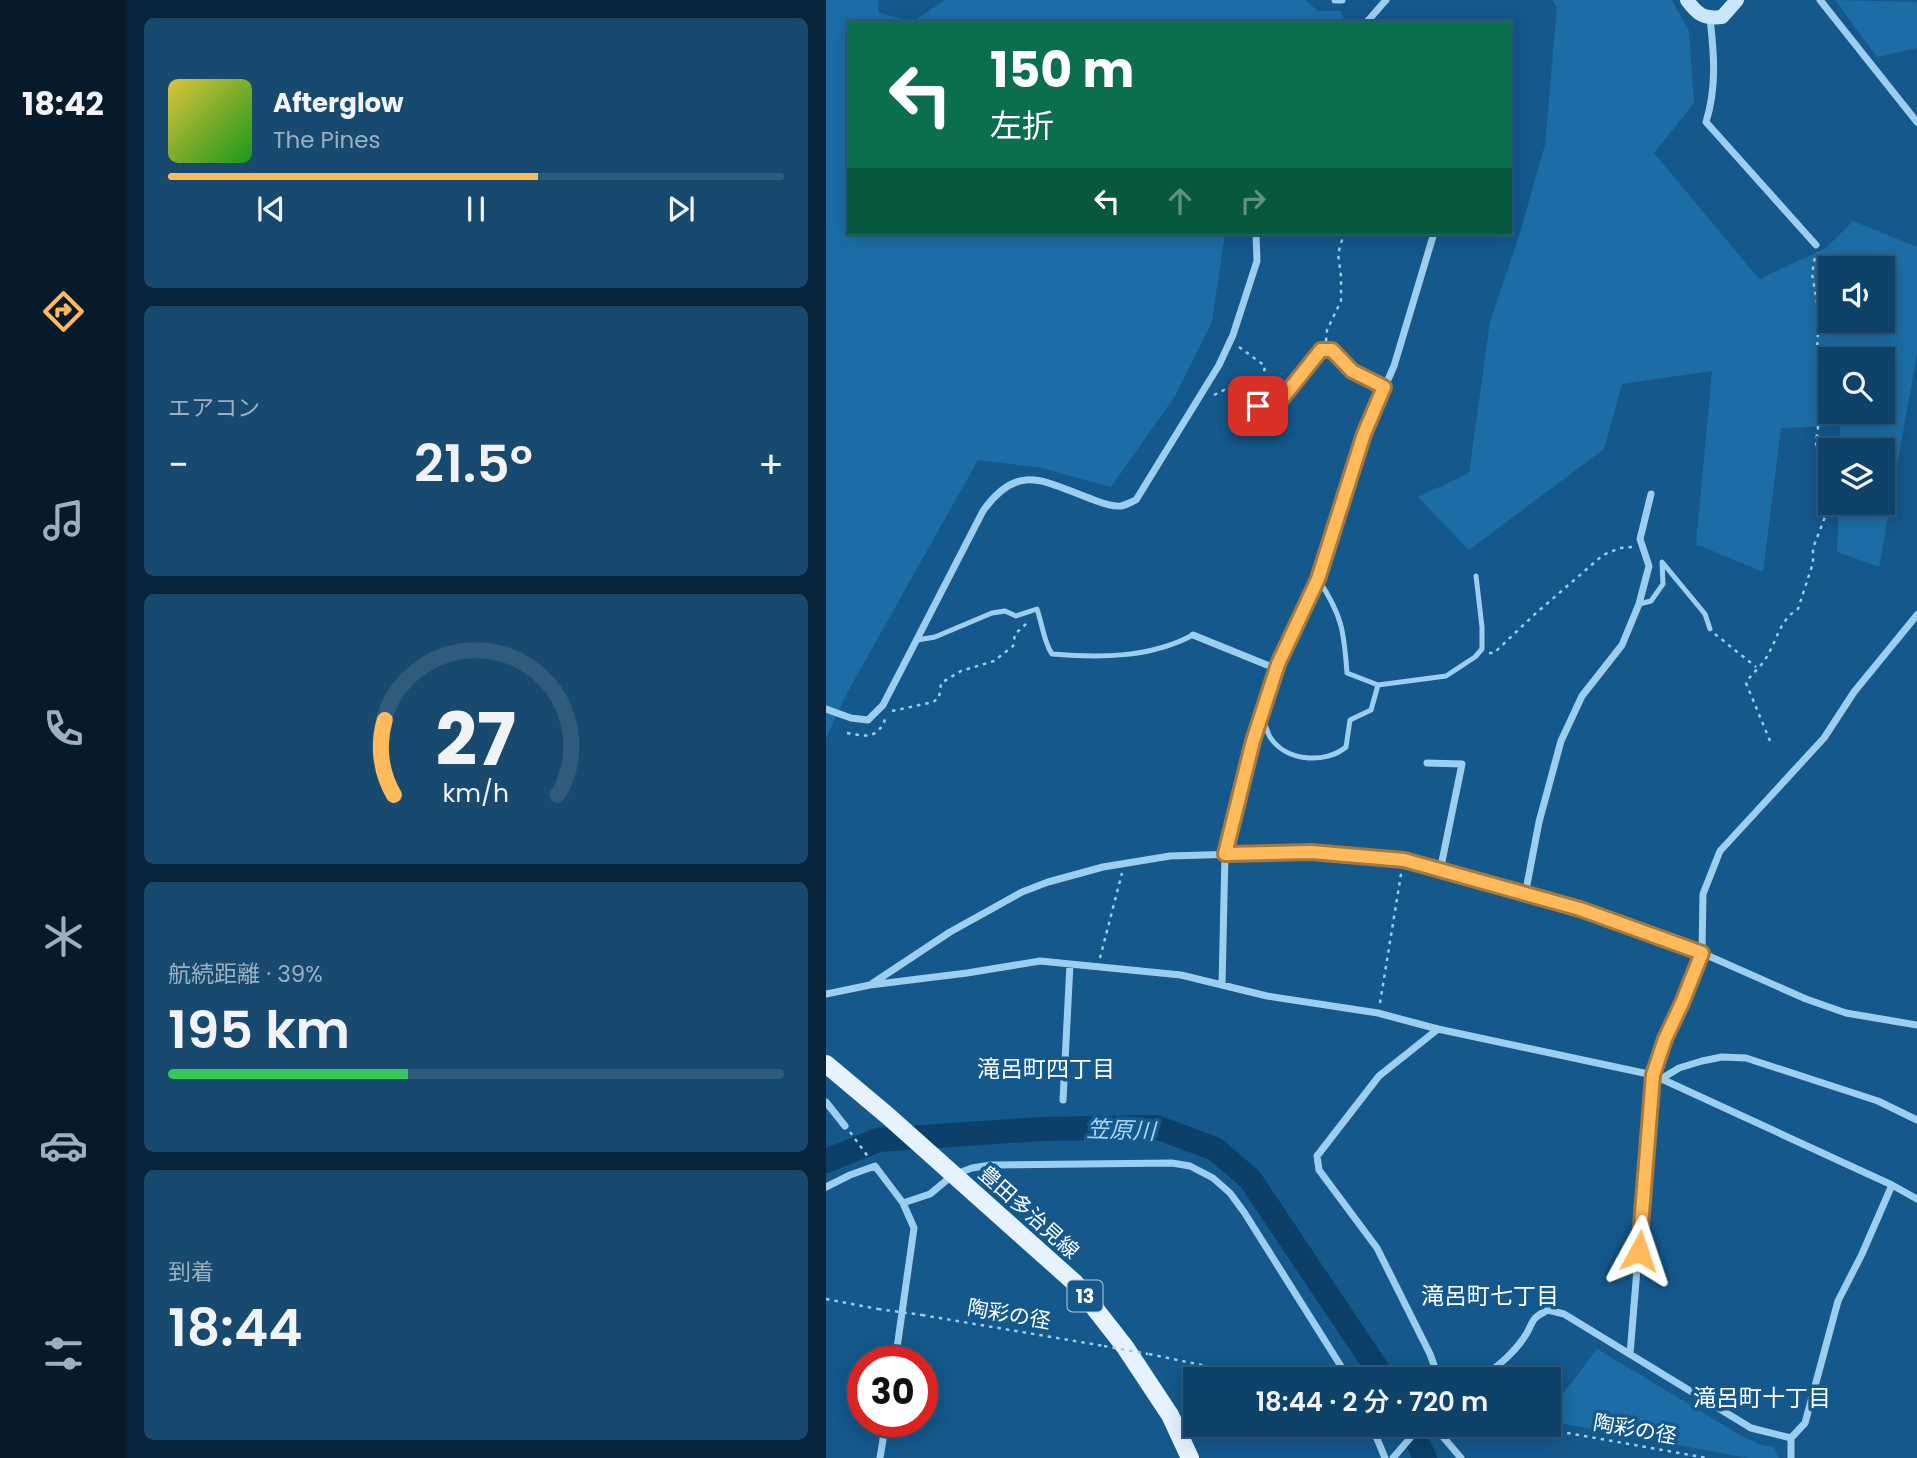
<!DOCTYPE html>
<html lang="ja">
<head>
<meta charset="utf-8">
<style>
	body { margin:0; font-family:Poppins,"Noto Sans JP",sans-serif; background:#18496f; color:#f1f3f6; height:100vh; display:flex; flex-direction:column; font-size:26px; white-space:nowrap }
	* { box-sizing:border-box; margin:0 }
	p { font-size:23px; color:#9bb0c0 }
	.icon { flex:none; width:38px; height:38px; fill:none; stroke:currentColor; stroke-width:2; stroke-linecap:round; stroke-linejoin:round }
	.map { position:relative; flex:1; overflow:hidden }
	.panel { display:flex; flex-direction:column; gap:18px; padding:18px; background:#08243a; width:700px }
	.panel>* { flex:none }
	.hud { position:absolute; left:21px; top:21px; width:665px; height:214px; border-radius:0px; box-shadow:0 4px 18px #0003,0 0 0 2px #2f5b7d; background:#0b6e4f; color:#fff; overflow:hidden }
	.controls { position:absolute; left:992px; top:256px; display:grid; gap:14px }
	.controls a { display:grid; place-items:center; width:77px; height:77px; border-radius:0px; background:#0f4269; box-shadow:0 4px 18px #0003,0 0 0 2px #2f5b7d; font-size:35px }
	.speed { position:absolute; left:21px; top:1346px; display:flex; gap:14px; font-size:35px; font-weight:700; text-align:center }
	.speed>* { display:grid; place-content:center; width:91px; height:91px; border-radius:50%; background:#0f4269; box-shadow:0 4px 18px #0003,0 0 0 2px #2f5b7d; line-height:1 }
	.speed .limit { border:10px solid #d22; background:#fff; color:#111 }
	.pin { position:absolute; display:grid; place-items:center; width:60px; height:60px; color:#fff; margin:-30px; border-radius:14px; box-shadow:0 4px 10px #0006 }
	.me { position:absolute; width:77px; margin:-38px; rotate:5deg; stroke-linejoin:round; filter:drop-shadow(0 0 5px #0008) }
	.turn { display:flex; align-items:center; gap:24px; height:147px; padding:0 28px; font-size:32px }
	.turn .icon { width:91px; height:91px; stroke-width:2.5 }
	.turn b { display:block; font-size:49px; line-height:60px }
	.lanes { display:flex; align-items:center; height:66px; padding:0 28px; background:#0003; justify-content:center; gap:35px; direction:ltr }
	.lanes .off { opacity:.35 }
	.big { font-size:52px; font-weight:600; line-height:1.1 }
	.panel .card { flex:1; display:flex; flex-direction:column; justify-content:center; gap:10px; min-width:0; padding:0 24px; border-radius:10px; background:#18496f }
	.panel .dial { align-items:center; gap:0 }
	.dial svg { height:182px; overflow:visible; fill:none; stroke:#2f5b7d; stroke-width:7; stroke-linecap:round; text-anchor:middle }
	.dial text { fill:#f1f3f6; stroke:none }
	.song { display:flex; align-items:center; gap:21px }
	.cover { width:84px; height:84px; border-radius:10px; background:linear-gradient(135deg,hsl(50 70% 55%),hsl(120 70% 35%)) }
	.played { height:7px; border-radius:4px; background:linear-gradient(90deg,#ffba5c 60%,#2f5b7d 60%) }
	.keys { display:flex; justify-content:space-around; direction:ltr }
	.heat { display:flex; justify-content:space-between; align-items:center; font-size:38px; direction:ltr }
	.charge { height:10px; border-radius:5px; background:linear-gradient(90deg,#34c759 39%,#2f5b7d 0) }
	.trip { position:absolute; left:357px; top:1367px; width:378px; height:70px; border-radius:0px; background:#0f4269; box-shadow:0 4px 18px #0003,0 0 0 2px #2f5b7d; font-weight:600; line-height:70px; text-align:center }
	main { display:flex; flex:1; min-height:0 }
	.menu { display:flex; flex-direction:column; width:126px; justify-content:space-around; align-items:center; background:#061a2a; color:#9bb0c0 }
	.menu .icon { width:49px; height:49px }
	.menu .active { color:#ffba5c }
	.menu b { font-size:32px; color:#f1f3f6 }
	.map>svg:first-child { display:block }
	.green { fill:#1c6da6; fill-rule:evenodd }
	.lines { fill:none; stroke-linecap:round; stroke-linejoin:round }
	.river { stroke:#0c4068; stroke-width:24 }
	.path { stroke:#9ccef0; stroke-width:2.5; stroke-dasharray:3.5 5; stroke-linecap:butt }
	.lane { stroke:#9ccef0; stroke-width:5 }
	.street { stroke:#9ccef0; stroke-width:7 }
	.secondary { stroke:#cae6fb; stroke-width:14 }
	.primary { stroke:#e6f3ff; stroke-width:18 }
	.path-bridge { stroke:#9ccef0; stroke-width:2.5; stroke-dasharray:3.5 5; stroke-linecap:butt }
	.route-casing { stroke:#a6793c; stroke-width:18 }
	.route { stroke:#ffba5c; stroke-width:12 }
	.labels { text-anchor:middle; dominant-baseline:central; stroke-width:7; stroke-linejoin:round; paint-order:stroke }
	.shield { fill:#14588c; stroke:#b8cddc; stroke-width:2 }
	.shield-label { font-size:19px; font-weight:bold; fill:#fff }
	.street-label { font-size:21px; fill:#fff; stroke:#14588c }
	.neighbourhood-label { font-size:23px; fill:#fff; stroke:#14588c }
	.water-label { font-size:23px; font-style:italic; fill:#a8d7f8; stroke:#14588c }
</style>
</head>
<body>
<main>
<nav class="menu">
<b>18:42</b>
<svg class="icon active" aria-label="directions" viewBox="0 0 24 24"><path d="M12 3l9 9-9 9-9-9zM9 14v-3h6M13 9l2 2-2 2"/></svg>
<svg class="icon" aria-label="music" viewBox="0 0 24 24"><path d="M9 18V5l10-2v13"/><circle cx="6" cy="18" r="3"/><circle cx="16" cy="16" r="3"/></svg>
<svg class="icon" aria-label="phone" viewBox="0 0 24 24"><path d="M5 4h4l2 5-3 2q2 4 5 5l2-3 5 2v4C11 20 4 13 5 4z"/></svg>
<svg class="icon" aria-label="climate" viewBox="0 0 24 24"><path d="M12 3v18M4 7l16 10M4 17L20 7"/></svg>
<svg class="icon" aria-label="car" viewBox="0 0 24 24"><path d="M5 17H2v-5l4-1 3-4h7l3 4 3 1v5h-3M9 17h6M6 11h13"/><circle cx="7" cy="17" r="2"/><circle cx="17" cy="17" r="2"/></svg>
<svg class="icon" aria-label="filters" viewBox="0 0 24 24"><path d="M4 7h16M4 17h16"/><circle cx="9" cy="7" r="2"/><circle cx="15" cy="17" r="2"/></svg>
</nav>
<section class="panel">
<div class="card">
<div class="song"><i class="cover"></i><div><b>Afterglow</b><p>The Pines</p></div></div>
<div class="played"></div>
<div class="keys"><svg class="icon" aria-label="previous" viewBox="0 0 24 24"><path d="M18 5L8 12l10 7zM5 5v14"/></svg><svg class="icon" aria-label="pause" viewBox="0 0 24 24"><path d="M8 5v14M16 5v14"/></svg><svg class="icon" aria-label="next" viewBox="0 0 24 24"><path d="M6 5l10 7-10 7zM19 5v14"/></svg></div>
</div>
<div class="card"><p>エアコン</p>
<div class="heat"><a>−</a><b class="big">21.5°</b><a>+</a></div>
</div>
<div class="card dial"><svg viewBox="0 0 100 80">
<path d="M14 69A42 42 0 1 1 86 69"/>
<path d="M14 69A42 42 0 0 1 10 36" stroke="#ffba5c"/>
<text x="50" y="56" font-size="32" font-weight="700">27</text>
<text x="50" y="72" font-size="11">km/h</text>
</svg></div>
<div class="card"><p>航続距離 · 39%</p><b class="big">195 km</b><div class="charge"></div></div>
<div class="card"><p>到着</p><b class="big">18:44</b></div>
</section>
<div class="map">
<svg width="1091" height="1458" viewBox="0 0 1091 1458">
	<rect width="100%" height="100%" fill="#14588c"/>
	<path class="green" d="M 0,0 L 53,0 L 52,12 L 86,22 L 119,0 L 479,0 L 492,11 L 515,11 L 519,22 L 23,23 L 23,233 L 399,233 L 386,322 L 349,396 L 285,487 L 216,468 L 152,460 L 21,693 L 0,738 Z
		M 726,0 L 846,0 L 863,31 L 868,103 L 828,153 L 933,279 L 1000,248 L 1027,221 L 1091,247 L 1091,354 L 1053,567 L 1011,552 L 1013,502 L 1057,502 L 1057,450 L 1014,450 L 1014,426 L 955,428 L 937,572 L 870,544 L 886,371 L 796,384 L 778,449 L 643,550 L 592,497 L 643,473 L 664,322 L 692,239 L 719,145 L 731,7 ZM 1004,268 L 1057,268 L 1057,320 L 1004,320 ZM 1004,359 L 1057,359 L 1057,411 L 1004,411 Z
		M 1009,0 L 1091,2 L 1091,48 L 1051,57 Z
		M 771,1349 L 914,1435 L 935,1445 L 948,1447 L 953,1458 L 922,1458 L 723,1421 L 723,1412 Z"/>
	<g class="lines">
		<path class="river" d="M 0,1161 L 52,1140 L 215,1129 L 330,1127 L 389,1149 L 424,1179 L 558,1379
			M 582,1424 L 599,1458"/>
		<path class="path" d="M 500,341 L 501,330 L 515,301 L 515,276 L 512,254 L 518,233
			M 413,347 L 439,366 L 434,396
			M 388,395 L 398,390 L 423,401
			M 889,634 L 930,667
			M 663,653 L 668,653 L 709,614 L 777,555 L 794,548 L 806,547
			M 66,711 L 107,702 L 113,698 L 115,683 L 135,671 L 168,661 L 187,646 L 189,634 L 201,623
			M 21,733 C 41,737 52,739 60,717
			M 944,741 L 920,683 C 925,674 933,669 938,661 C 951,643 952,621 972,609 L 987,563 L 987,548 L 999,517 L 1001,484 L 990,443 L 998,379 L 991,350 L 993,314 L 986,274 L 989,256
			M 274,958 L 296,873
			M 554,1003 L 576,868
			M 24,1132 L 43,1158
			M 0,1299 L 52,1309
			M 96,1315 L 278,1346
			M 323,1354 L 443,1379
			M 691,1424 L 881,1458"/>
		<path class="lane" d="M 492,579 C 516,615 518,631 521,673 L 552,685 L 620,676 L 649,657 L 656,649 L 656,627 L 650,576
			M 813,604 L 825,601 L 837,584 L 836,562 L 879,614 L 884,629
			M 91,640 L 109,637 L 166,613 L 179,611 L 190,616 L 211,609 C 216,623 218,643 226,654 C 274,658 324,658 367,635
			M 435,717 C 440,724 440,730 444,737 C 460,762 500,764 520,747 L 524,720 L 545,710 L 552,685"/>
		<path class="street" d="M 509,0 L 516,0
			M 994,0 L 1091,122
			M 884,18 C 888,54 891,87 880,122 L 990,245
			M 540,23 L 560,0
			M 432,406 L 437,412 L 447,409 L 494,350 L 506,350 L 526,371 L 558,387
			M 367,635 L 451,669
			M 0,709 L 25,718 L 42,720 L 57,705 L 157,511 C 193,460 220,483 268,500 C 276,503 286,507 295,506 C 300,505 305,502 310,500 L 393,365 L 407,335 L 431,261 L 430,233
			M 601,763 L 636,764 L 614,871
			M 699,895 L 713,822 L 735,741 L 756,696 L 796,645 L 813,604 L 823,566 L 814,539 L 825,494
			M 47,983 L 124,932 L 196,892 L 222,882 L 277,867 L 344,856 L 485,852 L 578,860 L 754,909 L 876,953 L 980,999 L 1020,1013 L 1091,1025
			M 396,985 L 399,854 L 427,741 L 452,664 L 492,579 L 538,434 L 568,366 L 608,233
			M 0,994 L 44,985 L 141,973 L 214,961 L 355,975 L 441,996 L 552,1013 L 612,1029 L 827,1075 L 1066,1185 L 1091,1199
			M 612,1029 L 553,1076 L 491,1156 L 493,1170 L 551,1248 L 604,1354 L 613,1379
			M 835,1079 L 853,1068 L 876,1061 L 896,1057 L 920,1058 L 1052,1101 L 1091,1120
			M 237,1100 L 244,964
			M 0,1102 L 19,1126
			M 0,1187 L 24,1175 L 49,1166 L 77,1203 L 88,1228 L 69,1362
			M 77,1203 L 104,1194 L 127,1175 L 146,1168 L 165,1165 L 346,1163 L 364,1166 L 387,1178 L 404,1193 L 418,1212 L 523,1379
			M 804,1354 L 827,1075 L 839,1039 L 856,1003 L 876,953 L 877,894 L 894,851 L 998,738 L 1028,692 L 1091,615
			M 655,1379 C 670,1367 686,1355 697,1339 C 709,1323 701,1320 722,1310 L 738,1314 L 925,1428 L 965,1438
			M 545,1424 L 559,1458
			M 606,1424 L 635,1458
			M 54,1458 L 60,1421
			M 567,1458 L 596,1424
			M 965,1458 L 965,1438 L 979,1423 L 1012,1301 L 1036,1254 L 1066,1185"/>
		<path class="secondary" d="M 861,0 C 872,15 878,19 896,17 L 911,0"/>
		<path class="primary" d="M 0,1064 L 62,1116 L 249,1283 L 299,1347 L 344,1415 L 364,1458"/>
		<path class="path-bridge" d="M 52,1309 L 96,1315
			M 278,1346 L 322,1354"/>
	</g>
	<g class="lines">
		<g class="route-casing">
			<path id="route" d="M 432,406 L 437,412 L 447,410 L 495,350 L 506,350 L 526,371 L 558,387 L 538,434 L 492,579 L 452,664 L 427,741 L 399,854 L 485,852 L 578,860 L 754,909 L 876,953 L 856,1003 L 839,1039 L 827,1075 L 813,1251"/>
		</g>
		<use href="#route" class="route"/>
	</g>
	<g class="labels">
		<rect class="shield" x="241.5" y="1280.5" width="35" height="31" rx="5"/>
		<g class="shield-label">
			<text x="259" y="1296">13</text>
		</g>
		<g class="street-label">
			<text transform="translate(203 1212) rotate(42)">豊田多治見線</text>
			<text transform="translate(183 1314) rotate(10)">陶彩の径</text>
			<text transform="translate(809 1429) rotate(10)">陶彩の径</text>
		</g>
		<g class="neighbourhood-label">
			<text x="220" y="1069">滝呂町四丁目</text>
			<text x="664" y="1296">滝呂町七丁目</text>
			<text x="936" y="1398">滝呂町十丁目</text>
		</g>
		<g class="water-label">
			<text transform="translate(295 1130) rotate(2)">笠原川</text>
		</g>
	</g>
</svg>
<div class="controls">
<a><svg class="icon" aria-label="sound" viewBox="0 0 24 24"><path d="M4 9h4l5-4v14l-5-4H4zM17 9q2 3 0 6"/></svg></a>
<a><svg class="icon" aria-label="search" viewBox="0 0 24 24"><circle cx="10" cy="10" r="6"/><path d="M15 15l6 6"/></svg></a>
<a><svg class="icon" aria-label="layers" viewBox="0 0 24 24"><path d="M12 4l9 5-9 5-9-5zM3 14l9 5 9-5"/></svg></a>
</div>
<div class="speed"><div class="limit">30</div></div>
<div class="pin" style="left:432px;top:406px;background:#d93025"><svg class="icon" aria-label="arrive" viewBox="0 0 24 24"><path d="M6 21V4h12l-3 4 3 4H6"/></svg></div>
<svg class="me" style="left:813px;top:1251px" viewBox="-20 -20 40 40"><path d="M0-17L14 15 0 8-14 15z" fill="#ffba5c" stroke="#fff" stroke-width="4"/></svg>
<div class="trip">18:44 · 2 分 · 720 m</div>
<div class="hud">
<div class="turn"><svg class="icon" aria-label="left" viewBox="0 0 24 24"><path d="M17 20v-9H6M10 6l-5 5 5 5"/></svg><div><b>150 m</b>左折</div></div>
<div class="lanes"><svg class="icon" aria-label="left" viewBox="0 0 24 24"><path d="M17 20v-9H6M10 6l-5 5 5 5"/></svg><svg class="icon off" aria-label="ahead" viewBox="0 0 24 24"><path d="M12 20V5M6 11l6-6 6 6"/></svg><svg class="icon off" aria-label="right" viewBox="0 0 24 24"><path d="M7 20v-9h11M14 6l5 5-5 5"/></svg></div>
</div>
</div>
</main>
</body>
</html>
